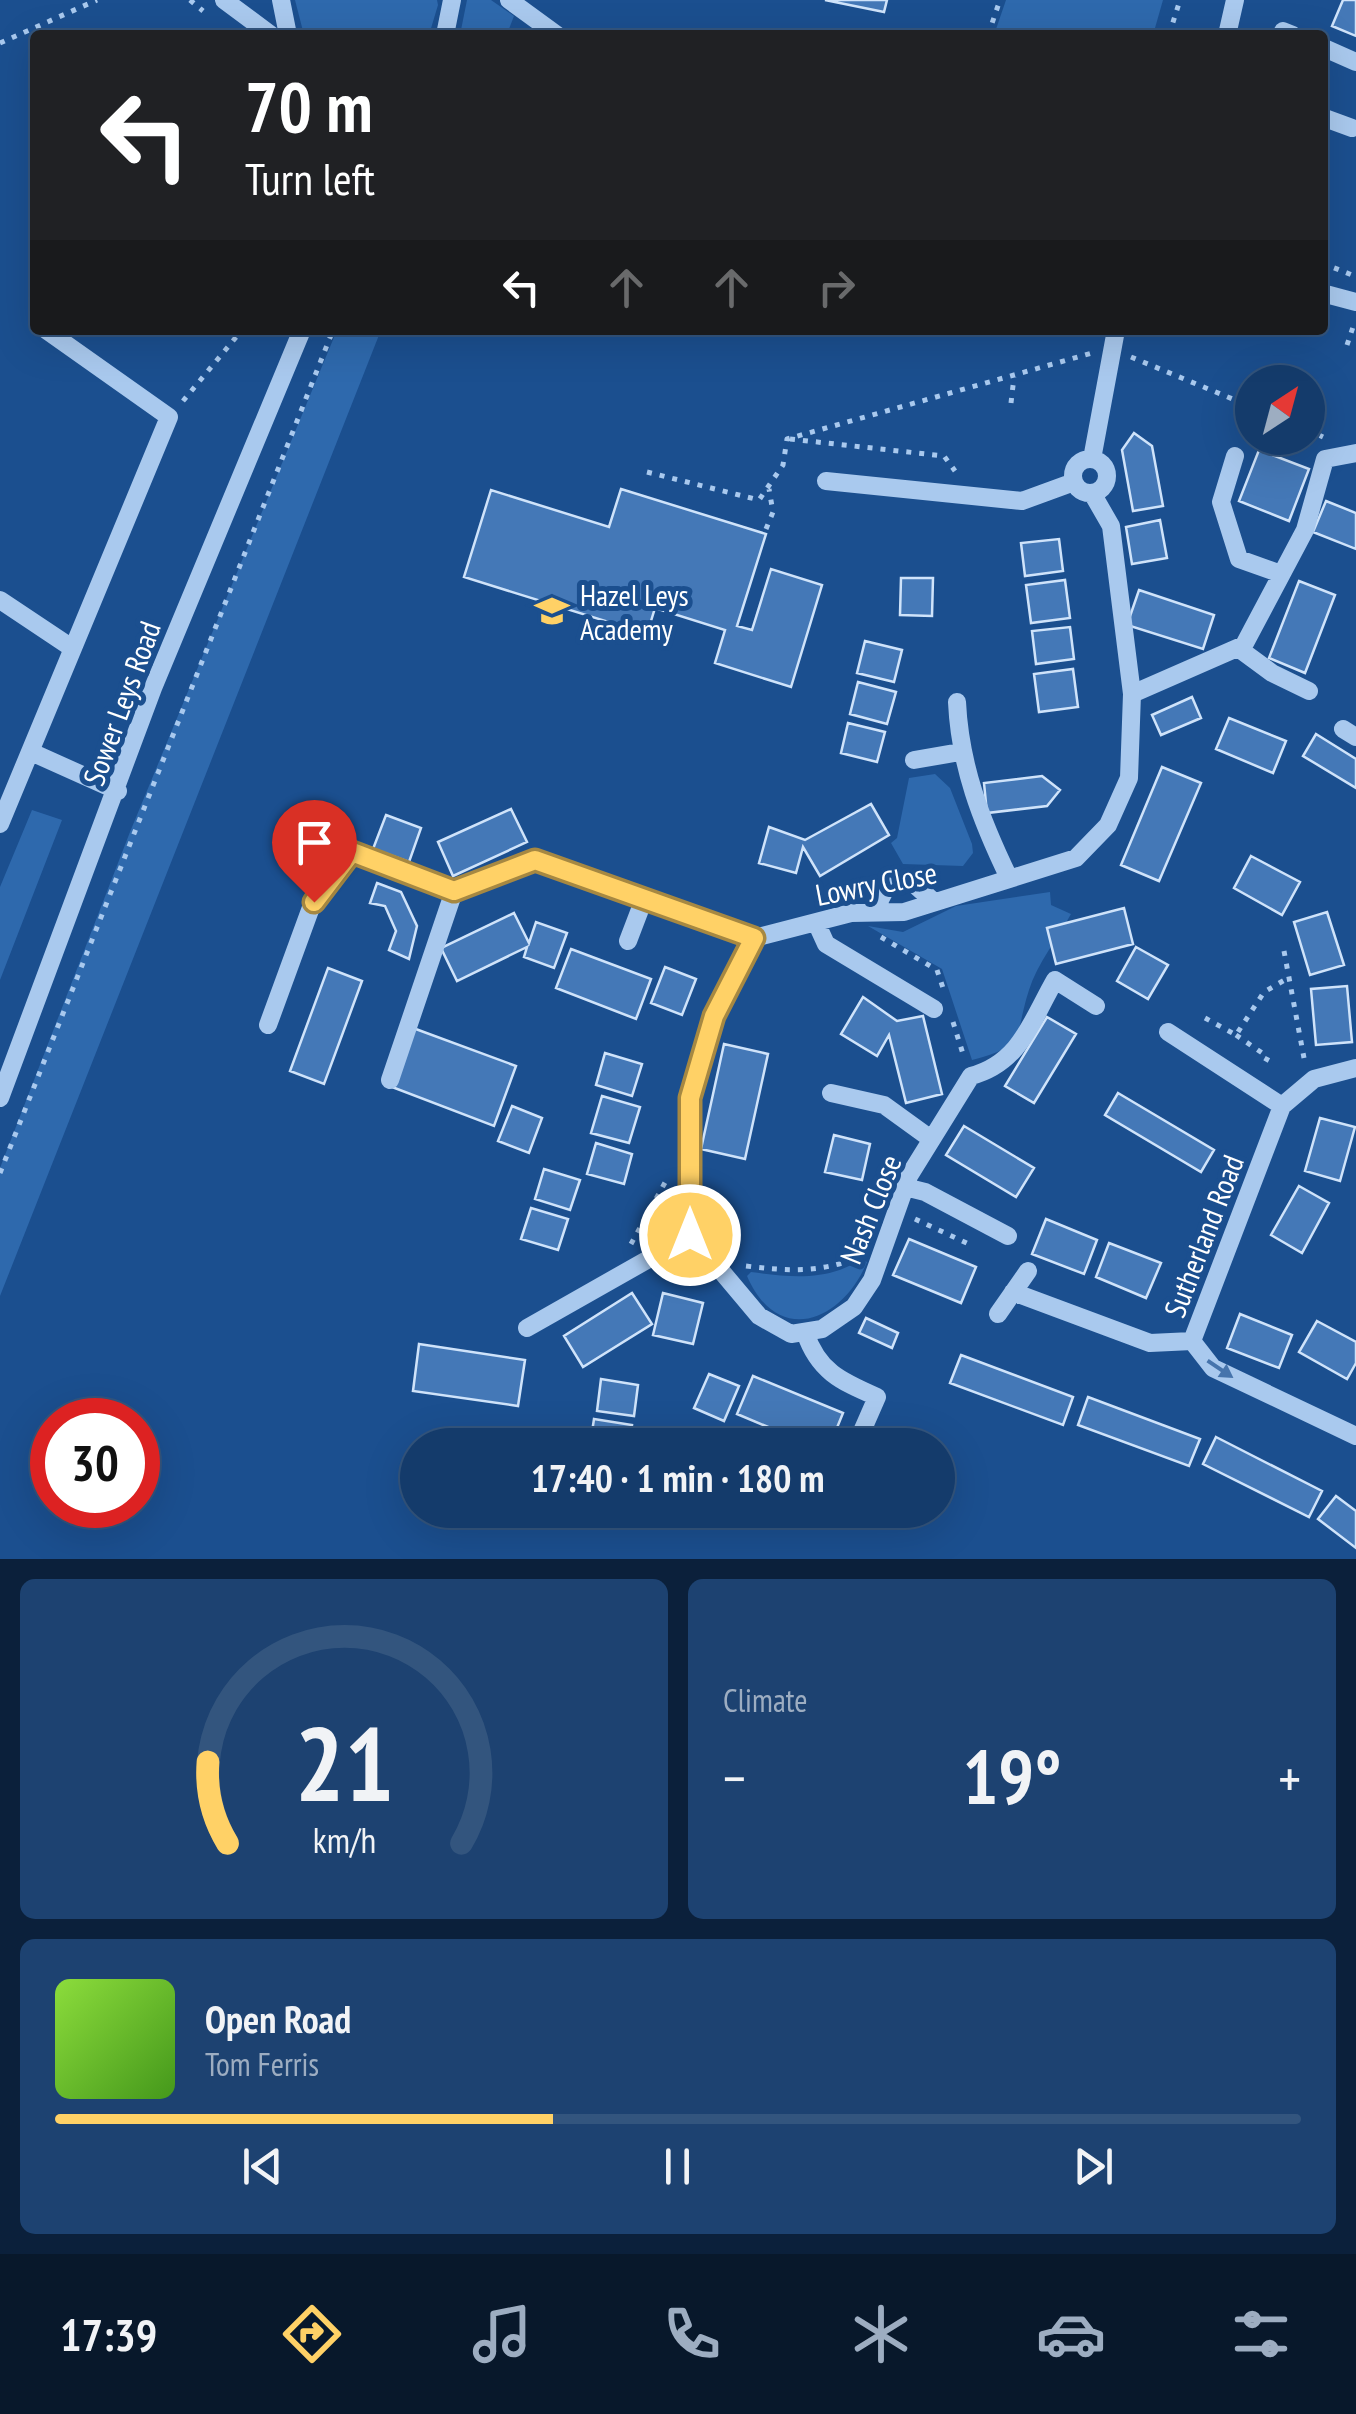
<!DOCTYPE html>
<html lang="en">
<head>
<meta charset="utf-8">
<style>
	body { margin:0; font-family:"PT Sans Narrow",sans-serif; background:#1d4271; color:#f1f3f6; height:100vh; display:flex; flex-direction:column; font-size:38px; white-space:nowrap }
	* { box-sizing:border-box; margin:0 }
	p { font-size:32px; color:#9dadc1 }
	.icon { flex:none; width:55px; height:55px; fill:none; stroke:currentColor; stroke-width:2; stroke-linecap:round; stroke-linejoin:round }
	.map { position:relative; height:1559px; overflow:hidden }
	.side { display:flex; flex-direction:column; gap:20px; padding:20px; background:#0b203b; flex:1 }
	.side>* { flex:none }
	.banner { position:absolute; left:30px; top:30px; width:1298px; height:305px; border-radius:10px; box-shadow:0 10px 40px #0002,0 0 0 2px #33557e; background:#202124; color:#fff; overflow:hidden }
	.needle { width:65px; rotate:36deg }
	.controls { position:absolute; left:1235px; top:365px; display:grid; gap:20px }
	.controls a { display:grid; place-items:center; width:90px; height:90px; border-radius:50%; background:#143b6b; box-shadow:0 10px 40px #0002,0 0 0 2px #33557e; font-size:50px }
	.speed { position:absolute; left:30px; top:1398px; display:flex; gap:20px; font-size:50px; font-weight:700; text-align:center }
	.speed>* { display:grid; place-content:center; width:130px; height:130px; border-radius:50%; background:#143b6b; box-shadow:0 10px 40px #0002,0 0 0 2px #33557e; line-height:1 }
	.speed .limit { border:15px solid #d22; background:#fff; color:#111 }
	.pin { position:absolute; display:grid; place-items:center; width:85px; height:85px; color:#fff; margin:-102px -42px; border-radius:50% 50% 50% 0; rotate:-45deg; box-shadow:0 0 10px #0007 }
	.pin .icon { rotate:45deg }
	.me { position:absolute; width:110px; margin:-55px; rotate:0deg; stroke-linejoin:round; filter:drop-shadow(0 0 8px #0008) }
	.turn { display:flex; align-items:center; gap:35px; height:210px; padding:0 50px; font-size:45px }
	.turn .icon { width:130px; height:130px; stroke-width:2.5 }
	.turn b { display:block; font-size:70px; line-height:85px }
	.lanes { display:flex; align-items:center; height:95px; padding:0 50px; background:#0003; justify-content:center; gap:50px; direction:ltr }
	.lanes .off { opacity:.35 }
	.big { font-size:75px; font-weight:800; line-height:1.1 }
	.side .widget { flex:1; display:flex; flex-direction:column; justify-content:center; gap:15px; min-width:0; padding:0 35px; border-radius:15px; background:#1d4271 }
	.side .dial { align-items:center; gap:0 }
	.dial svg { height:260px; overflow:visible; fill:none; stroke:#33557e; stroke-width:7; stroke-linecap:round; text-anchor:middle }
	.dial text { fill:#f1f3f6; stroke:none }
	.song { display:flex; align-items:center; gap:30px }
	.cover { width:120px; height:120px; border-radius:15px; background:linear-gradient(135deg,hsl(90 70% 55%),hsl(100 70% 35%)) }
	.played { height:10px; border-radius:5px; background:linear-gradient(90deg,#ffd166 40%,#33557e 40%) }
	.keys { display:flex; justify-content:space-around; direction:ltr }
	.heat { display:flex; justify-content:space-between; align-items:center; font-size:55px; direction:ltr }
	.side .tiles { flex:1; display:grid; gap:20px; grid-template-columns:1fr 1fr }
	.widget:last-child { grid-column:span 2 }
	.trip { position:absolute; left:400px; top:1428px; width:555px; height:100px; border-radius:50px; background:#143b6b; box-shadow:0 10px 40px #0002,0 0 0 2px #33557e; font-weight:800; line-height:100px; text-align:center }
	.dock { display:flex; height:160px; justify-content:space-around; align-items:center; background:#08182b; color:#9dadc1 }
	.dock .icon { width:70px; height:70px }
	.dock .selected { color:#ffd166 }
	.dock b { font-size:45px; color:#f1f3f6 }
	.map>svg:first-child { display:block }
	.green { fill:#2e69ad }
	.building { fill:#4478b7; stroke:#cfe3fa; stroke-width:2.5 }
	.lines { fill:none; stroke-linecap:round; stroke-linejoin:round }
	.path { stroke:#a9c9ee; stroke-width:5; stroke-dasharray:5 8; stroke-linecap:butt }
	.minor { stroke:#a9c9ee; stroke-width:18 }
	.oneway { fill:#4674ac }
	.route-casing { stroke:#a68842; stroke-width:25 }
	.route { stroke:#ffd166; stroke-width:18 }
	.labels { text-anchor:middle; dominant-baseline:central; stroke-width:10; stroke-linejoin:round; paint-order:stroke }
	.poi-label { font-size:30px; fill:#fff; stroke:#1b4f8f; text-anchor:start }
	.street-label { font-size:30px; fill:#fff; stroke:#1b4f8f }
</style>
</head>
<body>
<div class="map">
<svg width="1356" height="1559" viewBox="0 0 1356 1559">
	<rect width="100%" height="100%" fill="#1b4f8f"/>
	<path class="green" d="M 295,0 L 437,0 L 438,5 L 429,35 L 304,35 Z
		M 467,0 L 491,0 L 514,16 L 507,34 L 460,35 Z
		M 1006,0 L 1163,0 L 1153,35 L 994,35 Z
		M 337,330 L 381,330 L 0,1296 L 0,1168 L 130,832 Z
		M 935,774 L 950,788 L 972,844 L 973,853 L 963,866 L 903,864 L 891,843 L 897,838 L 909,778 Z
		M 32,810 L 62,820 L 0,980 L 0,887 Z
		M 1050,892 L 1051,905 L 1071,914 C 1058,938 1037,964 1029,990 C 1014,1037 1027,1046 972,1060 L 942,969 L 868,926 L 903,932 L 956,906 Z
		M 861,1259 L 867,1262 C 843,1321 778,1348 747,1276 L 751,1272 C 788,1277 828,1282 861,1259 Z"/>
	<path class="building" d="M 825,0 L 887,0 L 884,12 Z
		M 1343,0 L 1356,0 L 1356,36 L 1332,26 Z
		M 1134,433 L 1152,446 L 1163,506 L 1133,511 L 1122,450 Z
		M 1259,450 L 1309,469 L 1289,521 L 1239,501 Z
		M 621,489 L 766,534 L 737,626 L 752,630 L 771,569 L 822,585 L 791,687 L 715,663 L 725,630 L 655,608 L 647,634 L 464,577 L 491,490 L 609,527 Z
		M 1326,501 L 1356,513 L 1356,549 L 1313,532 Z
		M 1160,520 L 1167,558 L 1132,564 L 1126,527 Z
		M 1059,539 L 1063,571 L 1025,576 L 1021,543 Z
		M 901,578 L 933,578 L 932,616 L 900,615 Z
		M 1065,580 L 1070,618 L 1031,623 L 1026,585 Z
		M 1299,581 L 1335,595 L 1305,673 L 1269,658 Z
		M 1139,590 L 1214,615 L 1203,649 L 1127,625 Z
		M 1070,627 L 1074,659 L 1036,664 L 1032,631 Z
		M 865,641 L 902,650 L 894,682 L 857,673 Z
		M 1073,669 L 1078,707 L 1039,712 L 1034,674 Z
		M 858,682 L 896,692 L 887,724 L 850,714 Z
		M 1192,697 L 1201,718 L 1161,735 L 1152,715 Z
		M 1229,718 L 1286,741 L 1273,773 L 1216,749 Z
		M 848,723 L 885,732 L 877,762 L 841,753 Z
		M 1316,734 L 1356,759 L 1356,788 L 1303,756 Z
		M 1162,767 L 1201,783 L 1159,881 L 1121,865 Z
		M 1042,776 L 1060,790 L 1047,806 L 987,813 L 984,783 Z
		M 871,804 L 889,835 L 820,876 L 803,847 L 796,873 L 759,863 L 769,827 L 805,840 Z
		M 511,809 L 527,842 L 453,876 L 438,842 Z
		M 386,815 L 421,828 L 409,862 L 373,849 Z
		M 1251,856 L 1300,882 L 1282,915 L 1234,888 Z
		M 377,883 L 401,892 L 417,926 L 409,959 L 389,950 L 396,931 L 385,906 L 370,903 Z
		M 1124,908 L 1133,944 L 1056,964 L 1047,928 Z
		M 1327,912 L 1344,965 L 1310,975 L 1294,922 Z
		M 514,913 L 529,943 L 536,922 L 567,933 L 554,968 L 524,957 L 527,947 L 457,981 L 441,948 Z
		M 1136,947 L 1168,965 L 1148,999 L 1117,981 Z
		M 571,949 L 651,979 L 636,1019 L 556,988 Z
		M 665,967 L 696,979 L 682,1015 L 651,1003 Z
		M 328,968 L 362,981 L 324,1084 L 290,1071 Z
		M 1347,986 L 1352,1042 L 1316,1045 L 1311,989 Z
		M 863,997 L 897,1021 L 923,1016 L 942,1094 L 906,1103 L 889,1035 L 877,1056 L 841,1034 Z
		M 1047,1017 L 1076,1034 L 1034,1103 L 1005,1086 Z
		M 413,1028 L 516,1066 L 494,1126 L 392,1087 Z
		M 724,1044 L 768,1054 L 745,1159 L 701,1149 Z
		M 605,1053 L 642,1064 L 632,1096 L 596,1085 Z
		M 1118,1093 L 1214,1150 L 1201,1172 L 1105,1115 Z
		M 602,1096 L 640,1107 L 629,1143 L 591,1133 Z
		M 512,1106 L 542,1118 L 529,1153 L 498,1141 Z
		M 1320,1118 L 1355,1127 L 1340,1181 L 1305,1171 Z
		M 964,1126 L 1034,1168 L 1016,1197 L 946,1155 Z
		M 834,1135 L 870,1144 L 862,1180 L 825,1172 Z
		M 596,1143 L 632,1154 L 624,1184 L 587,1174 Z
		M 544,1169 L 580,1180 L 570,1210 L 535,1199 Z
		M 1299,1186 L 1329,1203 L 1302,1253 L 1271,1235 Z
		M 531,1208 L 568,1219 L 558,1250 L 521,1239 Z
		M 1046,1219 L 1097,1240 L 1084,1274 L 1032,1254 Z
		M 909,1239 L 976,1267 L 961,1303 L 893,1275 Z
		M 1109,1243 L 1161,1263 L 1146,1298 L 1096,1277 Z
		M 632,1293 L 652,1324 L 583,1367 L 564,1336 Z
		M 663,1293 L 703,1303 L 693,1344 L 653,1335 Z
		M 1240,1314 L 1292,1335 L 1279,1368 L 1227,1348 Z
		M 866,1318 L 898,1333 L 892,1348 L 859,1333 Z
		M 1317,1321 L 1356,1342 L 1356,1363 L 1347,1379 L 1299,1352 Z
		M 419,1344 L 525,1360 L 518,1406 L 413,1391 Z
		M 961,1355 L 1073,1397 L 1063,1425 L 950,1383 Z
		M 709,1374 L 739,1386 L 724,1421 L 694,1408 Z
		M 753,1376 L 843,1413 L 830,1445 L 811,1445 L 737,1414 Z
		M 601,1379 L 638,1385 L 634,1416 L 597,1411 Z
		M 1088,1397 L 1200,1439 L 1189,1466 L 1078,1425 Z
		M 594,1419 L 632,1425 L 629,1445 L 590,1445 Z
		M 1216,1437 L 1322,1491 L 1309,1517 L 1203,1464 Z
		M 1336,1496 L 1356,1511 L 1356,1548 L 1318,1519 Z"/>
	<g class="lines">
		<path class="path" d="M 190,0 L 203,11
			M 988,35 L 1000,0
			M 1169,35 L 1180,0
			M 0,43 L 97,0
			M 1322,263 L 1352,275
			M 1347,345 L 1355,321
			M 1131,357 L 1252,407
			M 183,401 L 242,330
			M 1011,403 L 1014,377
			M 1308,430 L 1323,437
			M 790,439 L 944,456 L 955,471
			M 647,472 L 759,500 L 783,465 L 787,439 L 1092,353
			M 766,529 L 773,512 L 769,489
			M 881,937 L 937,970 L 943,988
			M 1284,951 L 1304,1058
			M 1205,1018 L 1236,1035 L 1264,992 L 1288,978
			M 953,1022 L 963,1054
			M 1236,1035 L 1268,1057 L 1262,1068
			M 0,1173 L 333,330
			M 915,1219 L 973,1246
			M 631,1244 L 667,1179
			M 746,1266 C 786,1271 819,1273 857,1258"/>
		<path class="minor" d="M 224,0 L 271,35
			M 281,0 L 288,35
			M 509,0 L 557,35
			M 1283,31 L 1293,35
			M 445,35 L 452,0
			M 1227,35 L 1235,0
			M 1322,47 L 1356,62
			M 1322,117 L 1352,128
			M 1322,293 L 1356,302
			M 1235,456 L 1221,502 L 1239,559 L 1281,574
			M1073 476a17 17 0 1 1 34 0a17 17 0 1 1-34 0Z
			M 1092,459 L 1116,330
			M 826,481 L 1022,501 L 1074,482
			M 0,600 L 72,648
			M 1238,648 L 1272,673 L 1309,691
			M 1132,694 L 1244,645 L 1305,530 L 1325,459 L 1356,453
			M 957,702 C 960,766 981,820 1009,878
			M 1343,729 L 1356,737
			M 31,752 L 118,791
			M 914,760 L 960,752
			M 0,824 L 169,417 L 46,330
			M 341,848 L 454,891 L 535,860 L 644,899
			M 874,912 L 889,882 L 914,884 L 934,902
			M 816,922 L 826,944 L 934,1009
			M 754,938 L 714,1016 L 689,1098 L 691,1235 L 759,1316 L 791,1334 L 822,1329 L 854,1307 L 872,1280 L 909,1176 L 971,1076 C 1020,1063 1031,1022 1055,980 L 1096,1006
			M 754,938 L 851,913 L 904,912 L 1076,858 L 1108,825 L 1129,778 L 1132,694 L 1111,526 L 1092,493
			M 628,941 L 644,899 L 754,938
			M 268,1025 L 313,902 L 352,852
			M 1168,1032 L 1282,1106
			M 1356,1068 L 1314,1079 L 1282,1106 L 1192,1341 L 1213,1368 L 1356,1436
			M 390,1080 L 454,891
			M 831,1093 L 884,1105 L 931,1139
			M 0,1098 L 153,688 L 302,330
			M 905,1187 L 925,1192 L 1008,1236
			M 1013,1292 L 1150,1343 L 1192,1341
			M 998,1314 L 1028,1271
			M 527,1328 L 691,1235
			M 805,1332 C 818,1371 840,1381 877,1397 L 856,1445"/>
	</g>
	<defs><path id="oneway-solid" d="M-6-.8H1V-3.2L6.5 0L1 3.2V.8H-6Z" transform="scale(2.5)"/></defs>
	<use class="oneway" href="#oneway-solid" transform="translate(1220 1369) rotate(34)"/>
	<g class="lines">
		<g class="route-casing">
			<path id="route" d="M 314,902 L 352,852 L 454,891 L 535,860 L 754,938 L 714,1016 L 690,1098 L 690,1235"/>
		</g>
		<use href="#route" class="route"/>
	</g>
	<defs>
		<g id="school-bare" transform="scale(2.7)"><path d="M0-5L7-2L0 1L-7-2ZM-4 1L0 2.5L4 1V4Q0 6-4 4Z" fill="#ffd166" stroke="#1b4f8f" stroke-width="2.5" paint-order="stroke"/></g>
	</defs>
	<g fill-rule="evenodd">
		<use href="#school-bare" x="552" y="611"/>
	</g>
	<g class="labels">
		<g class="poi-label">
			<text x="580" y="594">Hazel Leys<tspan x="580" dy="34">Academy</tspan></text>
		</g>
		<g class="street-label">
			<text transform="translate(121 703) rotate(-70)">Sower Leys Road</text>
			<text transform="translate(876 883) rotate(-11)">Lowry Close</text>
			<text transform="translate(870 1209) rotate(-68)">Nash Close</text>
			<text transform="translate(1203 1236) rotate(-69)">Sutherland Road</text>
		</g>
	</g>
</svg>
<div class="controls">
<a><svg class="needle" viewBox="-14 -14 28 28"><path d="M0-13l5 13h-10z" fill="#e53935"/><path d="M0 13l5-13h-10z" fill="#9dadc1"/></svg></a>
</div>
<div class="speed"><div class="limit">30</div></div>
<div class="pin" style="left:314px;top:902px;background:#d93025"><svg class="icon" aria-label="arrive" viewBox="0 0 24 24"><path d="M6 21V4h12l-3 4 3 4H6"/></svg></div>
<svg class="me" style="left:690px;top:1235px" viewBox="-20 -20 40 40"><circle r="17" fill="#ffd166" stroke="#fff" stroke-width="3"/><path d="M0-11L8 9 0 5-8 9z" fill="#fff"/></svg>
<div class="trip">17:40 · 1 min · 180 m</div>
<div class="banner">
<div class="turn"><svg class="icon" aria-label="left" viewBox="0 0 24 24"><path d="M17 20v-9H6M10 6l-5 5 5 5"/></svg><div><b>70 m</b>Turn left</div></div>
<div class="lanes"><svg class="icon" aria-label="left" viewBox="0 0 24 24"><path d="M17 20v-9H6M10 6l-5 5 5 5"/></svg><svg class="icon off" aria-label="ahead" viewBox="0 0 24 24"><path d="M12 20V5M6 11l6-6 6 6"/></svg><svg class="icon off" aria-label="ahead" viewBox="0 0 24 24"><path d="M12 20V5M6 11l6-6 6 6"/></svg><svg class="icon off" aria-label="right" viewBox="0 0 24 24"><path d="M7 20v-9h11M14 6l5 5-5 5"/></svg></div>
</div>
</div>
<section class="side">
<div class="tiles">
<div class="widget dial"><svg viewBox="0 0 100 80">
<path d="M14 69A42 42 0 1 1 86 69"/>
<path d="M14 69A42 42 0 0 1 8 44" stroke="#ffd166"/>
<text x="50" y="56" font-size="32" font-weight="700">21</text>
<text x="50" y="72" font-size="11">km/h</text>
</svg></div>
<div class="widget"><p>Climate</p>
<div class="heat"><a>−</a><b class="big">19°</b><a>+</a></div>
</div>
<div class="widget">
<div class="song"><i class="cover"></i><div><b>Open Road</b><p>Tom Ferris</p></div></div>
<div class="played"></div>
<div class="keys"><svg class="icon" aria-label="previous" viewBox="0 0 24 24"><path d="M18 5L8 12l10 7zM5 5v14"/></svg><svg class="icon" aria-label="pause" viewBox="0 0 24 24"><path d="M8 5v14M16 5v14"/></svg><svg class="icon" aria-label="next" viewBox="0 0 24 24"><path d="M6 5l10 7-10 7zM19 5v14"/></svg></div>
</div>
</div>
</section>
<nav class="dock">
<b>17:39</b>
<svg class="icon selected" aria-label="directions" viewBox="0 0 24 24"><path d="M12 3l9 9-9 9-9-9zM9 14v-3h6M13 9l2 2-2 2"/></svg>
<svg class="icon" aria-label="music" viewBox="0 0 24 24"><path d="M9 18V5l10-2v13"/><circle cx="6" cy="18" r="3"/><circle cx="16" cy="16" r="3"/></svg>
<svg class="icon" aria-label="phone" viewBox="0 0 24 24"><path d="M5 4h4l2 5-3 2q2 4 5 5l2-3 5 2v4C11 20 4 13 5 4z"/></svg>
<svg class="icon" aria-label="climate" viewBox="0 0 24 24"><path d="M12 3v18M4 7l16 10M4 17L20 7"/></svg>
<svg class="icon" aria-label="car" viewBox="0 0 24 24"><path d="M5 17H2v-5l4-1 3-4h7l3 4 3 1v5h-3M9 17h6M6 11h13"/><circle cx="7" cy="17" r="2"/><circle cx="17" cy="17" r="2"/></svg>
<svg class="icon" aria-label="filters" viewBox="0 0 24 24"><path d="M4 7h16M4 17h16"/><circle cx="9" cy="7" r="2"/><circle cx="15" cy="17" r="2"/></svg>
</nav>
</body>
</html>
